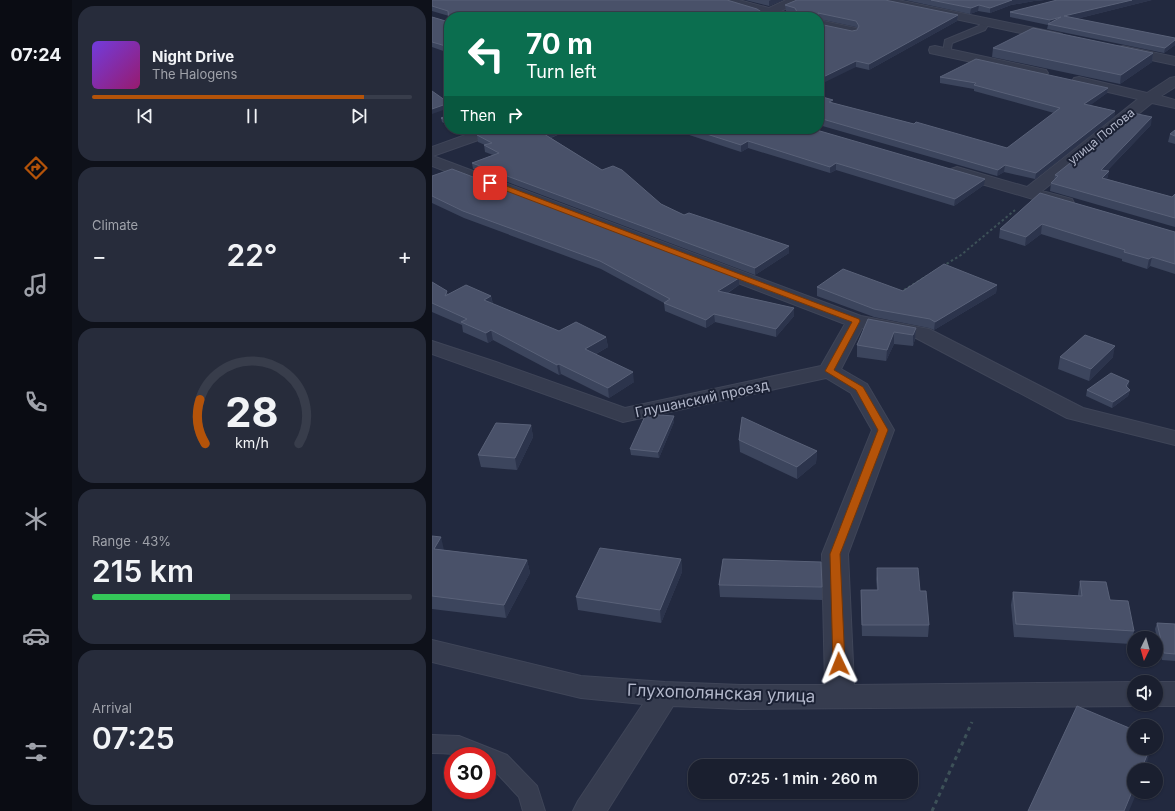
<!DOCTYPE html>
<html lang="en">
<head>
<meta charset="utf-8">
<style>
	body { margin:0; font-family:Inter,sans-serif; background:#272c3b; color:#f1f3f6; height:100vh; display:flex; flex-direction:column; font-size:15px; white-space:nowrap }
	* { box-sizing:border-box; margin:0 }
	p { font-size:13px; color:#9fa2aa }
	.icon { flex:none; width:22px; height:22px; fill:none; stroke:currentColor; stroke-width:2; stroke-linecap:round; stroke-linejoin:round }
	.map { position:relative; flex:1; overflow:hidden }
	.side { display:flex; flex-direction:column; gap:6px; padding:6px; background:#0e111a; width:360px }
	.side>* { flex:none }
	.top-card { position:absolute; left:12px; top:12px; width:380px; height:122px; border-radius:16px; box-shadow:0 1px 3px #0004,0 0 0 1px #383d4b; background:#0b6e4f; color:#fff; overflow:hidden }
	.needle { width:26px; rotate:185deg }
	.tools { position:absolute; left:695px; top:631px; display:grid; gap:8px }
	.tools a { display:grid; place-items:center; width:36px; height:36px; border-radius:50%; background:#1a1f2f; box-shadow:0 1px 3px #0004,0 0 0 1px #383d4b; font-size:20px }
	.speed { position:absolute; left:12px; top:747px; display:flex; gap:8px; font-size:20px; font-weight:700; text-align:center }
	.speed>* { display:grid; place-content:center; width:52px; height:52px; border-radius:50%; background:#1a1f2f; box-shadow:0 1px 3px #0004,0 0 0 1px #383d4b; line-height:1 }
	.speed .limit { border:6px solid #d22; background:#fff; color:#111 }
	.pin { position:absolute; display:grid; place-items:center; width:34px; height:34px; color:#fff; margin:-17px; border-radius:8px; box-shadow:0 2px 6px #0006 }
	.me { position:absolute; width:44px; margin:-22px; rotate:358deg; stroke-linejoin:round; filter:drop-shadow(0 0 3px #0008) }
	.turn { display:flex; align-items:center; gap:14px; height:84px; padding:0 16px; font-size:18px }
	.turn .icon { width:52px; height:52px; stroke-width:2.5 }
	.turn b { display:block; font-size:28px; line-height:34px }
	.then { display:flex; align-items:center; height:38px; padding:0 16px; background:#0003; gap:8px; font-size:15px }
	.big { font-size:30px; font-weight:600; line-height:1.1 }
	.side .widget { flex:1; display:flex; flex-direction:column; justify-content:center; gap:6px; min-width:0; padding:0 14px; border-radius:16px; background:#272c3b }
	.side .dial { align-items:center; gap:0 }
	.dial svg { height:104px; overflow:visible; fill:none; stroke:#383d4b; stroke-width:7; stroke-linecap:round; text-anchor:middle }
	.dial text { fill:#f1f3f6; stroke:none }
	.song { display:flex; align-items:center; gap:12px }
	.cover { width:48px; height:48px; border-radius:6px; background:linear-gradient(135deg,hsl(260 70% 55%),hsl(320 70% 35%)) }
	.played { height:4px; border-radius:2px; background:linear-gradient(90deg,#b45309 85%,#383d4b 85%) }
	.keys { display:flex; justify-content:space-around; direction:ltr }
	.heat { display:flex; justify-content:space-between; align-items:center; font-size:22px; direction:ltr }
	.charge { height:6px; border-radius:3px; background:linear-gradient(90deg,#34c759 43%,#383d4b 0) }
	.trip { position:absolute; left:256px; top:759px; width:230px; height:40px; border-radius:16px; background:#1a1f2f; box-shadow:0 1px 3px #0004,0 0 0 1px #383d4b; font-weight:600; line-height:40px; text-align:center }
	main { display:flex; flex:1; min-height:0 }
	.dock { display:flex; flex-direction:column; width:72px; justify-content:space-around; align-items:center; background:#0a0c13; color:#9fa2aa }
	.dock .icon { width:28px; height:28px }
	.dock .active { color:#b45309 }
	.dock b { font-size:18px; color:#f1f3f6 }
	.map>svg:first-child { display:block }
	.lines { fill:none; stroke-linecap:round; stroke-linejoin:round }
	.lane-casing { stroke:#3f4558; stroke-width:2 }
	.street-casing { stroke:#3f4558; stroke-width:2 }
	.path-far1 { stroke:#3d5158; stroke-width:2; stroke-dasharray:2.5 2.5; stroke-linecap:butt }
	.path { stroke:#3d5158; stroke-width:3; stroke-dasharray:4 4; stroke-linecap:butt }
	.lane { fill:#363c4f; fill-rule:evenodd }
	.street { fill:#363c4f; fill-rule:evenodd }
	.wall { fill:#3c455d }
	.shaded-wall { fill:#2c344c }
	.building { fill:#495169; stroke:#596178 }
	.route { fill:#b45309; stroke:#753606 }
	.labels { text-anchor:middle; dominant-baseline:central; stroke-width:4; stroke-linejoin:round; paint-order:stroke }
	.far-street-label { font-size:12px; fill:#b2b7ca; stroke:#1b2134 }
	.street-label { font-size:14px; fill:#b2b7ca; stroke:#1b2134 }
	.near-street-label { font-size:17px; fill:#b2b7ca; stroke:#1b2134 }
</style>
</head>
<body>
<main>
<nav class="dock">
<b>07:24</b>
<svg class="icon active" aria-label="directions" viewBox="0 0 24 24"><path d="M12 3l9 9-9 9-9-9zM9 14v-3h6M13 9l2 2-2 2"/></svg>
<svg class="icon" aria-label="music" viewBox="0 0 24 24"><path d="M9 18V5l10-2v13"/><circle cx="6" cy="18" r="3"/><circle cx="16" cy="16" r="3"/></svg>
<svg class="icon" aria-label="phone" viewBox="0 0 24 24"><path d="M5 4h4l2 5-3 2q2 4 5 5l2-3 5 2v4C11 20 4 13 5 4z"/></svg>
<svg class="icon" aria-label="climate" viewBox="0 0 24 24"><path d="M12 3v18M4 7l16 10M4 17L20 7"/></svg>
<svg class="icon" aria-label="car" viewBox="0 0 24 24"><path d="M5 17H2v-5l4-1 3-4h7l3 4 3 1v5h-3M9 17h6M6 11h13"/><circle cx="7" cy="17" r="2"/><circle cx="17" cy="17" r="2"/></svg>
<svg class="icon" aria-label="filters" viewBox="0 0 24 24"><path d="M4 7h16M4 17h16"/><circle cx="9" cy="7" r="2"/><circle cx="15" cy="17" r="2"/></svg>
</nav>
<section class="side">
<div class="widget">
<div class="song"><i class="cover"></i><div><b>Night Drive</b><p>The Halogens</p></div></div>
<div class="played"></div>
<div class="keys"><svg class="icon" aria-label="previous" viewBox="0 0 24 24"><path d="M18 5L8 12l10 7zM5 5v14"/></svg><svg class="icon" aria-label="pause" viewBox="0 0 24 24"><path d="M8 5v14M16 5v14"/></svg><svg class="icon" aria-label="next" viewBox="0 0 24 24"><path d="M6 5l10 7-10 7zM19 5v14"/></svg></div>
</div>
<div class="widget"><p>Climate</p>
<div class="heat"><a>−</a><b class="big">22°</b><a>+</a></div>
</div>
<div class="widget dial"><svg viewBox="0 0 100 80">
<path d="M14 69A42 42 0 1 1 86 69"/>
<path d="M14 69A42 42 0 0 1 10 35" stroke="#b45309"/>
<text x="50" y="56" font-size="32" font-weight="700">28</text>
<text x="50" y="72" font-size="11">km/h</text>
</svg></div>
<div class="widget"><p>Range · 43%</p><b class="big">215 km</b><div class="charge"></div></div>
<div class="widget"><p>Arrival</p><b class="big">07:25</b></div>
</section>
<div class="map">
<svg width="743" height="811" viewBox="0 0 743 811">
	<rect width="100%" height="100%" fill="#22293f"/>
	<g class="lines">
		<g class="lane-casing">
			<path id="lane" d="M 551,20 L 557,20 L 558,22 L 553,30 L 520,43 L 518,54 L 512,54 L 511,52 L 513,40 L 547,26 Z
				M 0,735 L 27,736 L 75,755 L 105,786 L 113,811 L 91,811 L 87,797 L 59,767 L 55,765 L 55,756 C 36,756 19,753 0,753 Z"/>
		</g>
		<g class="street-casing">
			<path id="street" d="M 287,0 L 307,0 L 337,8 L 354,0 L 370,0 L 368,2 L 349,11 L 362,14 L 364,17 L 339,16 L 331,17 L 327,14 L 328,13 L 289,2 Z
				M 443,0 L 466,0 L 626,33 L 630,34 L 632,37 L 630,40 L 626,41 L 449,3 L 445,2 Z
				M 387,20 L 424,28 L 426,31 L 424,34 L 420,35 L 387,28 Z
				M 503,46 L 609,69 L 614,70 L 616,73 L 614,76 L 609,77 L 498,53 L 497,50 L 498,47 Z
				M 691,46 L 743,57 L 743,65 L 686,53 L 685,50 L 686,47 Z
				M 647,77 L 715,93 L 738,78 L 743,77 L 743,87 L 729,96 L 743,100 L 743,108 L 720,103 L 610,191 L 640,199 L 642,203 L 640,207 L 634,208 L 628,207 L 519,175 L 517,172 L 519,169 L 525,167 L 595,187 L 706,99 L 642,84 L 640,81 L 642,78 Z
				M 50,129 L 71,129 L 69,132 L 1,156 L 429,316 L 497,329 L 651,408 L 743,431 L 743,445 L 635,418 L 484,338 L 430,328 L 409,369 L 435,384 L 462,430 L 416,554 L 422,685 L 702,682 L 702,704 L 707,704 L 702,706 L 309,709 L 241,706 L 175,811 L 141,811 L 146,801 L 211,704 L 149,698 L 0,662 L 0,640 L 149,676 L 233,682 L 309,685 L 393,685 L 390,554 L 440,430 L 419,393 L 394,378 L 191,422 L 0,354 L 0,341 L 64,362 L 193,408 L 389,366 L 413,324 L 0,166 L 0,147 Z
				M 724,682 L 743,682 L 743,706 L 724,706 L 719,704 L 724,704 Z"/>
		</g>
		<path class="path-far1" d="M 472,290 L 529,255 L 583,210"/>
		<path class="path" d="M 500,811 L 540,722"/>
		<use href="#lane" class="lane"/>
		<use href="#street" class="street"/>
	</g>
	<path class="wall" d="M 0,0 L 331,13 L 363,13 L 354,11 L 353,5 L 526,15 L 525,21 L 437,70 L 424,67 L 420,31 L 425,30 L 426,29 L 424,27 L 387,19 L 387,17 L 17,17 L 17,53 L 0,47 L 0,17 L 17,22 L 17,16 L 0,11 Z
		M 313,0 L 351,0 L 337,6 Z
		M 473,0 L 613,0 L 602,1 L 579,5 L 558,13 L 546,11 L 538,14 Z
		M 625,0 L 720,0 L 644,19 L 743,38 L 743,45 L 732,53 L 615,29 L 616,25 L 578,17 L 578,12 Z
		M 561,48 L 721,53 L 720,62 L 688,84 L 560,57 Z
		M 508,77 L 676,88 L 675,93 L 658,105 L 683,111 L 682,117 L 603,179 L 572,172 L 565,176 L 387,125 L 387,96 L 401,103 L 575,148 L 622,113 L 542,91 L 542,89 L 508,83 Z
		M 17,115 L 17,126 L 10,122 L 9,118 Z
		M 719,125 L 675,171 L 677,171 L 675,179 L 740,197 L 743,194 L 743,227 L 618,191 L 619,183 L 622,180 L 623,175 Z
		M 22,129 L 46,129 L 32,134 Z
		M 139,129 L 119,138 L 170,170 L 229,204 L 252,215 L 357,246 L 357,253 L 323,275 L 41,169 L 40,163 L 61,155 L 53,152 L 52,145 L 53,145 L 46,142 L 45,135 Z
		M 239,129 L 381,129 L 552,185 L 522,206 L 404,170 L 398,173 L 316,148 L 309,152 Z
		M 743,130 L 743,144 L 736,142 L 738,134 Z
		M 0,176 L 307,285 L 296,293 L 362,316 L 344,337 L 283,322 L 274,328 L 233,311 L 232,303 L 169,269 L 32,218 L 0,203 Z
		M 608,193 L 743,232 L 743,274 L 718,266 L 715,269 L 690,261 L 690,259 L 609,234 L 593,246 L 567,238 L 568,229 Z
		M 0,282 L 16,294 L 59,296 L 61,304 L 127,331 L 174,337 L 176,347 L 164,354 L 202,382 L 177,398 L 129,374 L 127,375 L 61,340 L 56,343 L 31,332 L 30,325 L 0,312 Z
		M 565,285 L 564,293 L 502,330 L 497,328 L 442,317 L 385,296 L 385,287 L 471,291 Z
		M 436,319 L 484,328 L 483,339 L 481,346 L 462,344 L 454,361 L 425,357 L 425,345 Z
		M 628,357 L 681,357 L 657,381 L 626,369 Z
		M 697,381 L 696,388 L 698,390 L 696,396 L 680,408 L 654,396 L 655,390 Z
		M 242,416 L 242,422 L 227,458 L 199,455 L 198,449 Z
		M 99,425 L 101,437 L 85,470 L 49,467 L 46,455 Z
		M 307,440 L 385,451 L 384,463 L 365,479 L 308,452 Z
		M 0,536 L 12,550 L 95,560 L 98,573 L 74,618 L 0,609 Z
		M 249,559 L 250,572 L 229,623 L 146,610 L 144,597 Z
		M 445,568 L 488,591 L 497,625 L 496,637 L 430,636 L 429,602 L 429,590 L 445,590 L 444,579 Z
		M 648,581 L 678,600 L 702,631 L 699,644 L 582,637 L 579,605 L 581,592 L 646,596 L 646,594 Z
		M 287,585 L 390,587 L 390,600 L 288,597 Z
		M 725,623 L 743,624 L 743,661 L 730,660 L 723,629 Z"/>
	<path class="shaded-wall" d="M 339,0 L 351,0 L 337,6 L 337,1 Z
		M 580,0 L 613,0 L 602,1 L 579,5 L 558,13 L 558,8 Z
		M 700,0 L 720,0 L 632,22 L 632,16 Z
		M 547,5 L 546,11 L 538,14 L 539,8 Z
		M 526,15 L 525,21 L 437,70 L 437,64 Z
		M 629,17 L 618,24 L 618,20 Z
		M 743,40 L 743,45 L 732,53 L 733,48 Z
		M 721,53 L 720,62 L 688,84 L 689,75 Z
		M 424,61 L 424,67 L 387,85 L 387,79 Z
		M 676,88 L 675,93 L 652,110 L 652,104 Z
		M 17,103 L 17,108 L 0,114 L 0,109 Z
		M 683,111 L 682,117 L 603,179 L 604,173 Z
		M 720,117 L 719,125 L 668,178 L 669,170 Z
		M 31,129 L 46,129 L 32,134 Z
		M 123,129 L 139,129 L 113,140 L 112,134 Z
		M 316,141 L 316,148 L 309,152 L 309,145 Z
		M 404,163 L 404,170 L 398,173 L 398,167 Z
		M 573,165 L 572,172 L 565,176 L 566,170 Z
		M 677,171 L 675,180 L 670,178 Z
		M 553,179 L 552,185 L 522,206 L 523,199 Z
		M 610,224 L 609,234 L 593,246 L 594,237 Z
		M 357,246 L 357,253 L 323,275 L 323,268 Z
		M 720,257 L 718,266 L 715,269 L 717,259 Z
		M 307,278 L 307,285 L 287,298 L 286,291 Z
		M 565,285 L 564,293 L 502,330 L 503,322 Z
		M 59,296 L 61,306 L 52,300 Z
		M 362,308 L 362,316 L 344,337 L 344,329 Z
		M 282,314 L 283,322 L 274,328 L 274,320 Z
		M 484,328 L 483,339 L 481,346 L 481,335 Z
		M 59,330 L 61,340 L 56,343 L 54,333 Z
		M 462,332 L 462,344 L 454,361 L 455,350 Z
		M 174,337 L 176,347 L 154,359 L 153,349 Z
		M 683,346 L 681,357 L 657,381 L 659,369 Z
		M 127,364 L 129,374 L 127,375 L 125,365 Z
		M 201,372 L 202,382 L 177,398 L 176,388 Z
		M 697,381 L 696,387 L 693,393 L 694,386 Z
		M 698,390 L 696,396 L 680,408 L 681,402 Z
		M 242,416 L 242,422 L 227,458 L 226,452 Z
		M 99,425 L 101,437 L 85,470 L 83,458 Z
		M 385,451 L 384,463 L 365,479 L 365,467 Z
		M 9,537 L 12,550 L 2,549 Z
		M 249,559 L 250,572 L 229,623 L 228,610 Z
		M 95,560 L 98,573 L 74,618 L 72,605 Z
		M 718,748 L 719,748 L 713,770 L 709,770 Z
		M 702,787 L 702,792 L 705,792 L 697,811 L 692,811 Z"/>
	<path class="building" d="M 0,0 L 295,0 L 325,9 L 331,13 L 364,13 L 365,12 L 363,8 L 353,5 L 365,0 L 453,0 L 526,15 L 437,64 L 424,61 L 387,79 L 387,24 L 420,31 L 425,30 L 427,26 L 424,21 L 386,13 L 386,17 L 17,17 L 17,47 L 0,42 L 0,17 L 17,22 L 16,11 L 0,6 Z
		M 499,0 L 580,0 L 558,8 L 547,5 L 539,8 Z
		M 625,0 L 700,0 L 632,16 L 743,38 L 743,40 L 733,48 L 616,24 L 629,17 L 618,20 L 578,12 Z
		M 601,28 L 721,53 L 689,75 L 561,48 Z
		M 544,59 L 676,88 L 652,104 L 683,111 L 604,173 L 573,165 L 566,170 L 387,118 L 387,119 L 387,96 L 401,100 L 397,102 L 482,124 L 484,122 L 575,148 L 628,108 L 542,85 L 544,83 L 508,77 Z
		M 0,91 L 17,103 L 0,109 Z
		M 701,113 L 720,117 L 669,170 L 677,171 L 670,178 L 740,197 L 743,194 L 743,218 L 619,183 L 626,176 L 623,175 Z
		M 17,115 L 17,122 L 9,118 Z
		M 63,129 L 123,129 L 112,134 L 170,170 L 181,166 L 190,170 L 229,204 L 252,215 L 257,213 L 357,246 L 323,268 L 40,163 L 67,153 L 52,145 L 60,143 L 45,135 Z
		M 259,129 L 381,129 L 553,179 L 523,199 L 404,163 L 398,167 L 316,141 L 309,145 Z
		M 743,130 L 743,136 L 738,134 Z
		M 20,169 L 307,278 L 286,291 L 362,308 L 344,329 L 282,314 L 274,320 L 232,303 L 238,299 L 168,261 L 31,211 L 0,196 L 0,176 Z
		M 608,193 L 743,232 L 743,264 L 720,257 L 717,259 L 692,252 L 693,250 L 610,224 L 594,237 L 568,229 Z
		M 512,264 L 565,285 L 503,322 L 498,319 L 442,309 L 385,287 L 411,269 L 471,291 Z
		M 0,282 L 15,291 L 13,296 L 34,285 L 59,296 L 52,300 L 127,331 L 144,322 L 174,337 L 153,349 L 201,372 L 176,388 L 127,364 L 125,365 L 59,330 L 54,333 L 29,322 L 35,319 L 0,303 Z
		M 436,319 L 484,328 L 481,335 L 462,332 L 455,350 L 425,345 Z
		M 653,335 L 683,346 L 659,369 L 628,357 Z
		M 679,373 L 697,381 L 694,386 L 698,390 L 681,402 L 655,390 Z
		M 214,414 L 242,416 L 226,452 L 198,449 Z
		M 310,417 L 349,435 L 385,451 L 365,467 L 307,440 Z
		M 64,423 L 99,425 L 83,458 L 46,455 Z
		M 0,536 L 9,537 L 2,549 L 95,560 L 72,605 L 0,596 Z
		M 168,548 L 249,559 L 228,610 L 144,597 Z
		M 291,559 L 389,562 L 390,587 L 287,585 Z
		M 445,568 L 486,568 L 488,591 L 494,591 L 497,625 L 430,625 L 429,590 L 446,590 Z
		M 648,581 L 674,582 L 678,600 L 696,601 L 702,631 L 584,624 L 581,592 L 650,596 Z
		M 725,623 L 743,624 L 743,654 L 732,653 Z
		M 645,706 L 702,730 L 702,748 L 718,748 L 709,770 L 702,770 L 702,787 L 692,811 L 596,811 Z"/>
	<path class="route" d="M 56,181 L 61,181 L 427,319 L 428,321 L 402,370 L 431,387 L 456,430 L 408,554 L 413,664 L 411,668 L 407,669 L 403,668 L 401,664 L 398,554 L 446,430 L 424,390 L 393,371 L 420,322 L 56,184 Z"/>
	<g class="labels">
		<g class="far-street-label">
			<text transform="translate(669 136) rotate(-39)">улица Попова</text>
		</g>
		<g class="street-label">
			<text transform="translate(270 398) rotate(-12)">Глушанский проезд</text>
		</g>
		<g class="near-street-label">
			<text transform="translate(289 693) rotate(2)">Глухополянская улица</text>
		</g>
	</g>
</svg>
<div class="tools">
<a><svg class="needle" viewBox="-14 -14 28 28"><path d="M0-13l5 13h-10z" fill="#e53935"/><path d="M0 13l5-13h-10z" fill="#9fa2aa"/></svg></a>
<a><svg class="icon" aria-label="sound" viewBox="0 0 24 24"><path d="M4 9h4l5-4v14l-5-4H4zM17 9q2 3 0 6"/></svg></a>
<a>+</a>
<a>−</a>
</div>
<div class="speed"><div class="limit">30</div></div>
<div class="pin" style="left:58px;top:183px;background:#d93025"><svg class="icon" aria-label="arrive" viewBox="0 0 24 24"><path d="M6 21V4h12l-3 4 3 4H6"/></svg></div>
<svg class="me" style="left:407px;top:664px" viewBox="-20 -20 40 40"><path d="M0-17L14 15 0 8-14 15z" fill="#b45309" stroke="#fff" stroke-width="4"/></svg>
<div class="trip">07:25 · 1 min · 260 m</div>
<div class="top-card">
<div class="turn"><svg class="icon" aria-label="left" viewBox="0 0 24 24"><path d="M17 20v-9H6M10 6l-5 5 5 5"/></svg><div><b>70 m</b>Turn left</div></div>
<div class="then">Then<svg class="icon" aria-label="right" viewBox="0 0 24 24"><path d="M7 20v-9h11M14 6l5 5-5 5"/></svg></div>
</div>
</div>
</main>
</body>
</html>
